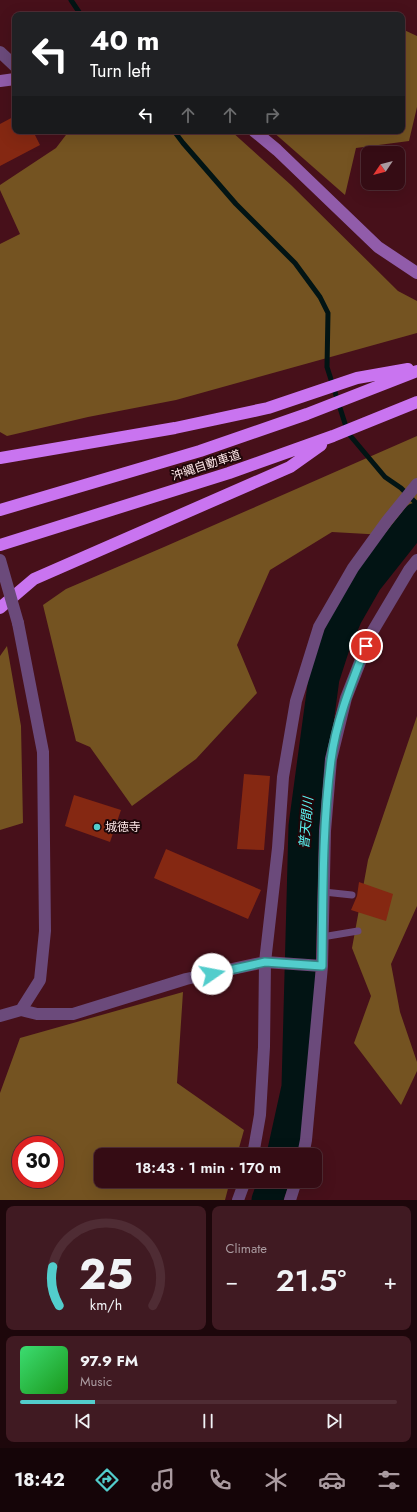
<!DOCTYPE html>
<html lang="en">
<head>
<meta charset="utf-8">
<style>
	body { margin:0; font-family:Jost,"Noto Sans JP",sans-serif; background:#401a22; color:#f1f3f6; height:100vh; display:flex; flex-direction:column; font-size:15px; white-space:nowrap }
	* { box-sizing:border-box; margin:0 }
	p { font-size:13px; color:#aa9ba0 }
	.icon { flex:none; width:22px; height:22px; fill:none; stroke:currentColor; stroke-width:2; stroke-linecap:round; stroke-linejoin:round }
	.map { position:relative; height:1200px; overflow:hidden }
	.details { display:flex; flex-direction:column; gap:6px; padding:6px; background:#1d070b; flex:1 }
	.details>* { flex:none }
	.hud { position:absolute; left:12px; top:12px; width:393px; height:122px; border-radius:8px; box-shadow:0 4px 16px #0002,0 0 0 1px #4f2c34; background:#202124; color:#fff; overflow:hidden }
	.needle { width:26px; rotate:235deg }
	.tools { position:absolute; left:361px; top:146px; display:grid; gap:8px }
	.tools a { display:grid; place-items:center; width:44px; height:44px; border-radius:8px; background:#350c14; box-shadow:0 4px 16px #0002,0 0 0 1px #4f2c34; font-size:20px }
	.speed { position:absolute; left:12px; top:1136px; display:flex; gap:8px; font-size:20px; font-weight:700; text-align:center }
	.speed>* { display:grid; place-content:center; width:52px; height:52px; border-radius:50%; background:#350c14; box-shadow:0 4px 16px #0002,0 0 0 1px #4f2c34; line-height:1 }
	.speed .limit { border:6px solid #d22; background:#fff; color:#111 }
	.pin { position:absolute; display:grid; place-items:center; width:34px; height:34px; color:#fff; margin:-17px; border:2px solid #fff; border-radius:50%; box-shadow:0 1px 4px #0007 }
	.me { position:absolute; width:44px; margin:-22px; rotate:78deg; stroke-linejoin:round; filter:drop-shadow(0 0 3px #0008) }
	.turn { display:flex; align-items:center; gap:14px; height:84px; padding:0 12px; font-size:18px }
	.turn .icon { width:52px; height:52px; stroke-width:2.5 }
	.turn b { display:block; font-size:28px; line-height:34px }
	.lanes { display:flex; align-items:center; height:38px; padding:0 12px; background:#0003; justify-content:center; gap:20px; direction:ltr }
	.lanes .off { opacity:.35 }
	.big { font-size:30px; font-weight:600; line-height:1.1 }
	.details .tile { flex:1; display:flex; flex-direction:column; justify-content:center; gap:6px; min-width:0; padding:0 14px; border-radius:8px; background:#401a22 }
	.details .dial { align-items:center; gap:0 }
	.dial svg { height:104px; overflow:visible; fill:none; stroke:#4f2c34; stroke-width:7; stroke-linecap:round; text-anchor:middle }
	.dial text { fill:#f1f3f6; stroke:none }
	.song { display:flex; align-items:center; gap:12px }
	.cover { width:48px; height:48px; border-radius:6px; background:linear-gradient(135deg,hsl(140 70% 55%),hsl(120 70% 35%)) }
	.played { height:4px; border-radius:2px; background:linear-gradient(90deg,#52cdcc 20%,#4f2c34 20%) }
	.keys { display:flex; justify-content:space-around; direction:ltr }
	.heat { display:flex; justify-content:space-between; align-items:center; font-size:22px; direction:ltr }
	.details .tiles { flex:1; display:grid; gap:6px; grid-template-columns:1fr 1fr }
	.tile:last-child { grid-column:span 2 }
	.trip { position:absolute; left:94px; top:1148px; width:228px; height:40px; border-radius:8px; background:#350c14; box-shadow:0 4px 16px #0002,0 0 0 1px #4f2c34; font-weight:600; line-height:40px; text-align:center }
	.tab-bar { display:flex; height:64px; justify-content:space-around; align-items:center; background:#150508; color:#aa9ba0 }
	.tab-bar .icon { width:28px; height:28px }
	.tab-bar .selected { color:#52cdcc }
	.tab-bar b { font-size:18px; color:#f1f3f6 }
	.map>svg:first-child { display:block }
	.forest { fill:#745321; fill-rule:evenodd }
	.lines { fill:none; stroke-linecap:round; stroke-linejoin:round }
	.stream { stroke:#021414; stroke-width:5 }
	.river { stroke:#021414; stroke-width:31 }
	.building { fill:#852812 }
	.lane { stroke:#6b4a7b; stroke-width:7 }
	.street { stroke:#6b4a7b; stroke-width:12 }
	.secondary { stroke:#915caa; stroke-width:12 }
	.highway { stroke:#c974f0; stroke-width:12 }
	.street-bridge { stroke:#6b4a7b; stroke-width:12 }
	.route-casing { stroke:#358585; stroke-width:10 }
	.route { stroke:#52cdcc; stroke-width:7 }
	.poi-dot { fill:#52cdcc; stroke:#1f070a; stroke-width:1.5 }
	.labels { text-anchor:middle; dominant-baseline:central; stroke-width:4; stroke-linejoin:round; paint-order:stroke }
	.street-label { font-size:12px; fill:#ffe8e9; stroke:#1f070a }
	.poi-label { font-size:12px; fill:#ffe8e9; stroke:#1f070a; text-anchor:start }
	.water-label { font-size:13px; font-style:italic; fill:#5cf8f6; stroke:#1f070a }
</style>
</head>
<body>
<div class="map">
<svg width="417" height="1200" viewBox="0 0 417 1200">
	<rect width="100%" height="100%" fill="#47101a"/>
	<path class="forest" d="M 402,29 L 417,36 L 417,107 L 409,141 L 356,148 L 345,195 L 272,131 L 402,131 Z
		M 69,131 L 231,131 L 291,185 L 398,291 L 417,301 L 417,333 L 176,400 L 88,417 L 7,436 L 0,432 L 0,244 L 20,234 L 0,190 L 0,185 L 56,148 Z
		M 417,436 L 417,501 L 385,535 L 332,532 L 270,570 L 237,645 L 257,693 L 196,759 L 132,806 L 90,747 L 76,741 L 43,605 L 66,589 L 164,547 Z
		M 7,646 L 21,726 L 23,823 L 0,830 L 0,656 Z
		M 417,716 L 417,906 L 391,964 L 400,1012 L 417,1062 L 417,1071 L 401,1105 L 354,1043 L 371,996 L 352,948 L 368,860 Z
		M 183,992 L 177,1083 L 244,1130 L 237,1155 L 101,1155 L 101,1181 L 230,1181 L 225,1200 L 0,1200 L 0,1093 L 20,1038 ZM 21,1145 L 55,1145 L 55,1179 L 21,1179 Z"/>
	<g class="lines">
		<path class="stream" d="M 71,0 L 81,15
			M 174,131 L 183,143 L 236,204 L 295,263 L 320,297 L 328,313 L 327,367 L 348,433 L 385,477 L 401,488 L 417,504"/>
		<path class="river" d="M 282,1155 L 297,1087 L 304,826 L 324,678 L 334,647 L 347,616 L 367,581 L 417,518
			M 267,1200 L 274,1181"/>
	</g>
	<path class="building" d="M 15,116 L 15,131 L 33,131 L 40,145 L 0,166 L 0,124 Z
		M 244,774 L 270,776 L 264,850 L 237,849 Z
		M 74,795 L 121,810 L 110,842 L 65,826 Z
		M 166,849 L 261,890 L 248,919 L 154,878 Z
		M 359,882 L 393,894 L 386,921 L 351,910 L 357,896 Z"/>
	<g class="lines">
		<path class="lane" d="M 324,892 L 352,895
			M 322,937 L 358,931"/>
		<path class="street" d="M 0,52 L 15,66
			M 21,1010 L 37,1014 L 73,1014 L 186,979 L 265,962 L 322,966
			M 0,1016 L 21,1010 L 40,980 L 45,931 L 43,752 L 18,623
			M 253,1155 L 260,1115 L 264,1047 L 265,962 L 278,848 L 283,777 L 296,701 L 319,627 L 353,568 L 387,521 L 417,484
			M 303,1155 L 306,1140 L 322,966 L 325,831 L 331,759 L 346,698 L 371,634 L 409,570 L 417,560
			M 238,1200 L 245,1181
			M 290,1200 L 296,1181"/>
		<path class="secondary" d="M 0,81 L 15,79
			M 254,131 L 277,150 L 378,247 L 417,273"/>
		<path class="highway" d="M 0,458 L 175,428 L 268,408 L 357,378 L 408,369
			M 0,510 L 200,451 L 307,414 L 417,371
			M 0,545 L 229,473 L 333,436 L 417,402
			M 0,608 L 34,579 L 290,467 L 321,445"/>
		<path class="street-bridge" d="M 0,560 L 18,623"/>
	</g>
	<g class="lines">
		<g class="route-casing">
			<path id="route" d="M 212,974 L 265,962 L 322,966 C 323,898 322,828 331,760 C 336,721 352,682 366,646"/>
		</g>
		<use href="#route" class="route"/>
	</g>
	<circle class="poi-dot" cx="97" cy="827" r="4"/>
	<g class="labels">
		<g class="street-label">
			<text transform="translate(206 465) rotate(-18)">沖縄自動車道</text>
		</g>
		<g class="poi-label">
			<text x="105" y="827">城徳寺</text>
		</g>
		<g class="water-label">
			<text transform="translate(306 823) rotate(-85)">普天間川</text>
		</g>
	</g>
</svg>
<div class="tools">
<a><svg class="needle" viewBox="-14 -14 28 28"><path d="M0-13l5 13h-10z" fill="#e53935"/><path d="M0 13l5-13h-10z" fill="#aa9ba0"/></svg></a>
</div>
<div class="speed"><div class="limit">30</div></div>
<div class="pin" style="left:366px;top:646px;background:#d93025"><svg class="icon" aria-label="arrive" viewBox="0 0 24 24"><path d="M6 21V4h12l-3 4 3 4H6"/></svg></div>
<svg class="me" style="left:212px;top:974px" viewBox="-20 -20 40 40"><circle r="19" fill="#fff"/><path d="M0-13L10 11 0 6-10 11z" fill="#52cdcc"/></svg>
<div class="trip">18:43 · 1 min · 170 m</div>
<div class="hud">
<div class="turn"><svg class="icon" aria-label="left" viewBox="0 0 24 24"><path d="M17 20v-9H6M10 6l-5 5 5 5"/></svg><div><b>40 m</b>Turn left</div></div>
<div class="lanes"><svg class="icon" aria-label="left" viewBox="0 0 24 24"><path d="M17 20v-9H6M10 6l-5 5 5 5"/></svg><svg class="icon off" aria-label="ahead" viewBox="0 0 24 24"><path d="M12 20V5M6 11l6-6 6 6"/></svg><svg class="icon off" aria-label="ahead" viewBox="0 0 24 24"><path d="M12 20V5M6 11l6-6 6 6"/></svg><svg class="icon off" aria-label="right" viewBox="0 0 24 24"><path d="M7 20v-9h11M14 6l5 5-5 5"/></svg></div>
</div>
</div>
<section class="details">
<div class="tiles">
<div class="tile dial"><svg viewBox="0 0 100 80">
<path d="M14 69A42 42 0 1 1 86 69"/>
<path d="M14 69A42 42 0 0 1 9 39" stroke="#52cdcc"/>
<text x="50" y="56" font-size="32" font-weight="700">25</text>
<text x="50" y="72" font-size="11">km/h</text>
</svg></div>
<div class="tile"><p>Climate</p>
<div class="heat"><a>−</a><b class="big">21.5°</b><a>+</a></div>
</div>
<div class="tile">
<div class="song"><i class="cover"></i><div><b>97.9 FM</b><p>Music</p></div></div>
<div class="played"></div>
<div class="keys"><svg class="icon" aria-label="previous" viewBox="0 0 24 24"><path d="M18 5L8 12l10 7zM5 5v14"/></svg><svg class="icon" aria-label="pause" viewBox="0 0 24 24"><path d="M8 5v14M16 5v14"/></svg><svg class="icon" aria-label="next" viewBox="0 0 24 24"><path d="M6 5l10 7-10 7zM19 5v14"/></svg></div>
</div>
</div>
</section>
<nav class="tab-bar">
<b>18:42</b>
<svg class="icon selected" aria-label="directions" viewBox="0 0 24 24"><path d="M12 3l9 9-9 9-9-9zM9 14v-3h6M13 9l2 2-2 2"/></svg>
<svg class="icon" aria-label="music" viewBox="0 0 24 24"><path d="M9 18V5l10-2v13"/><circle cx="6" cy="18" r="3"/><circle cx="16" cy="16" r="3"/></svg>
<svg class="icon" aria-label="phone" viewBox="0 0 24 24"><path d="M5 4h4l2 5-3 2q2 4 5 5l2-3 5 2v4C11 20 4 13 5 4z"/></svg>
<svg class="icon" aria-label="climate" viewBox="0 0 24 24"><path d="M12 3v18M4 7l16 10M4 17L20 7"/></svg>
<svg class="icon" aria-label="car" viewBox="0 0 24 24"><path d="M5 17H2v-5l4-1 3-4h7l3 4 3 1v5h-3M9 17h6M6 11h13"/><circle cx="7" cy="17" r="2"/><circle cx="17" cy="17" r="2"/></svg>
<svg class="icon" aria-label="filters" viewBox="0 0 24 24"><path d="M4 7h16M4 17h16"/><circle cx="9" cy="7" r="2"/><circle cx="15" cy="17" r="2"/></svg>
</nav>
</body>
</html>
